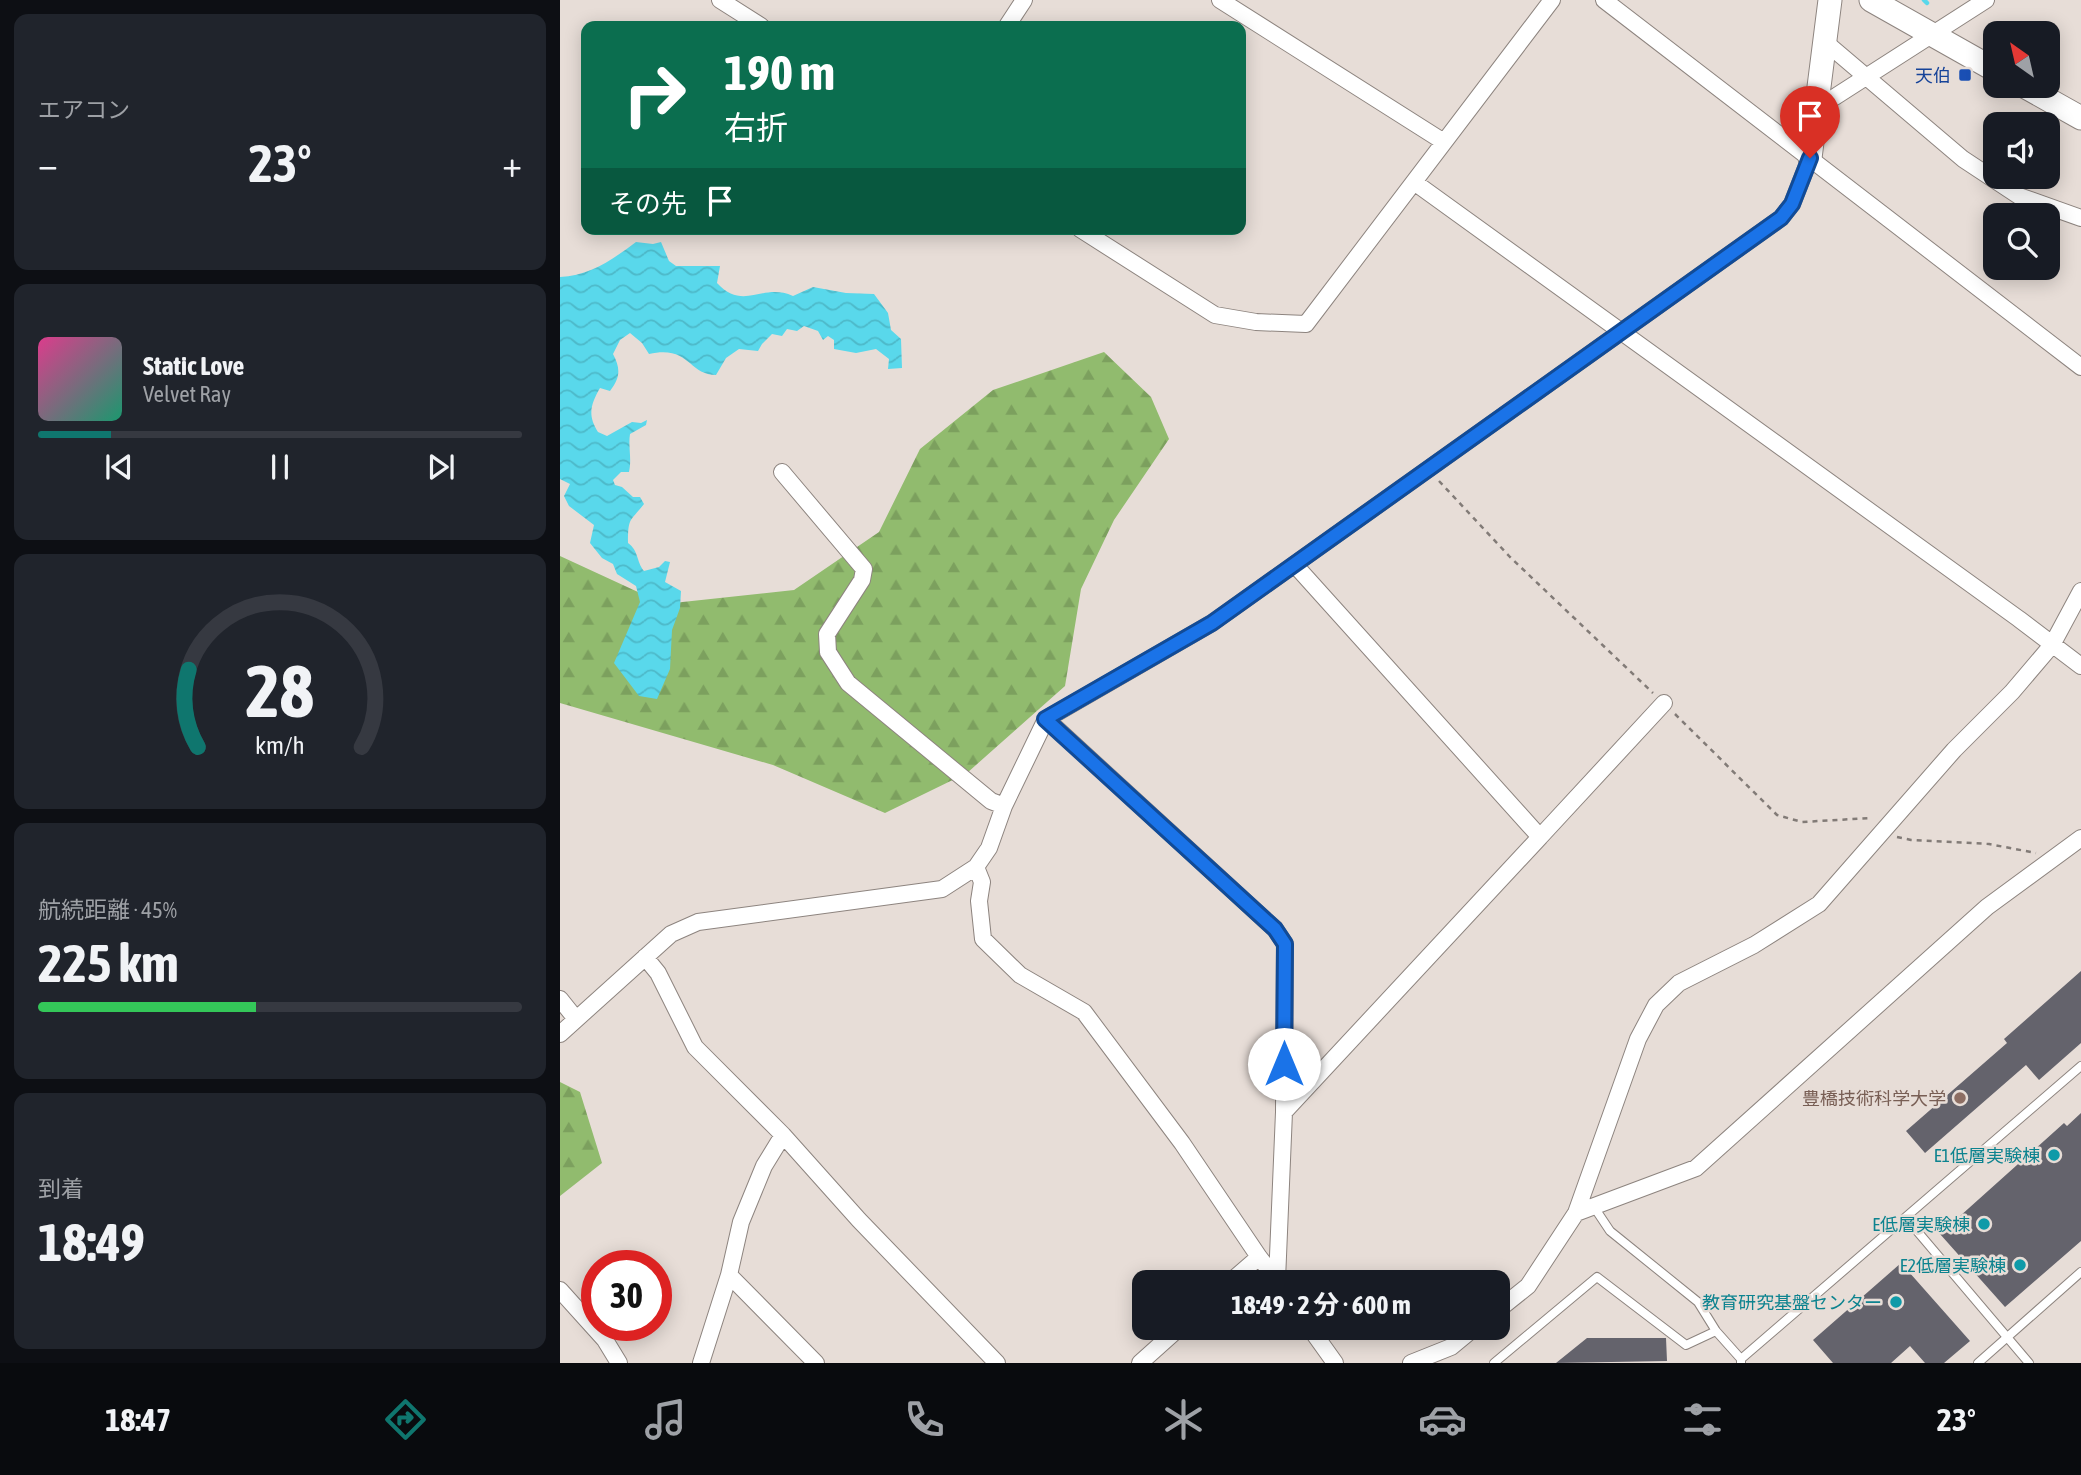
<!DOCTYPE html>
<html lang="ja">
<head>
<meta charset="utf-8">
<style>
	body { margin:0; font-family:"Asap Condensed","Noto Sans JP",sans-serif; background:#20242c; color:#f1f3f6; height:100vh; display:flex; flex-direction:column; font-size:26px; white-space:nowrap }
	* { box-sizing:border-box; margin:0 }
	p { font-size:23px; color:#9ea1a6 }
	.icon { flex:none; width:38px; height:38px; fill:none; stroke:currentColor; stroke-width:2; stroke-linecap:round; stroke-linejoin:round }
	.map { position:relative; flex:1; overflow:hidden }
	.drawer { display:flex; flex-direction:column; gap:14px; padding:14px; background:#0d0f14; width:560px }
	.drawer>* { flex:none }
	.banner { position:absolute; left:21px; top:21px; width:665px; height:214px; border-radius:14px; box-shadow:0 4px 18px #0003; background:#0b6e4f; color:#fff; overflow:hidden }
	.needle { width:46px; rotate:326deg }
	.controls { position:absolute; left:1423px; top:21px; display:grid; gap:14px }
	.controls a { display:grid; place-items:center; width:77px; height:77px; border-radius:14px; background:#171b24; box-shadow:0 4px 18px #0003; font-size:35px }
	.speed { position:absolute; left:21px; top:1250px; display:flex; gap:14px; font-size:35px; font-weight:700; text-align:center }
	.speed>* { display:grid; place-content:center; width:91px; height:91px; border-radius:50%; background:#171b24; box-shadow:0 4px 18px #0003; line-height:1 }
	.speed .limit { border:10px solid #d22; background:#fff; color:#111 }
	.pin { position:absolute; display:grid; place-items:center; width:60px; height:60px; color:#fff; margin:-72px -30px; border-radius:50% 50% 50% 0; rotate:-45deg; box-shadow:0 0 7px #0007 }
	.pin .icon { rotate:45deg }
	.me { position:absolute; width:77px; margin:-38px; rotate:0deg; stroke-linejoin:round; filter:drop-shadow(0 0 5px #0008) }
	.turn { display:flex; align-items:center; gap:24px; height:147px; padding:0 28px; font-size:32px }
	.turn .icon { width:91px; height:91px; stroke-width:2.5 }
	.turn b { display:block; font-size:49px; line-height:60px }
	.then { display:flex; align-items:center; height:66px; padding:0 28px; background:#0003; gap:14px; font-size:26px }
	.big { font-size:52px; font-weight:700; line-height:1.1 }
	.drawer .widget { flex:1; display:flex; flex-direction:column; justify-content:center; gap:10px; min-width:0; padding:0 24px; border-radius:14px; background:#20242c }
	.drawer .dial { align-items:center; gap:0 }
	.dial svg { height:182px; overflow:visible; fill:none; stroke:#363941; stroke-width:7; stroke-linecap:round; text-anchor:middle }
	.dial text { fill:#f1f3f6; stroke:none }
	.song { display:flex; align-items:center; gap:21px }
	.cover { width:84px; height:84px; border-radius:10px; background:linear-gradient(135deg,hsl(330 70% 55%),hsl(160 70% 35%)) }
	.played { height:7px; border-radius:4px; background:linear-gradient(90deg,#0f766e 15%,#363941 15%) }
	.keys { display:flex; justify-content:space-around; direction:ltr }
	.heat { display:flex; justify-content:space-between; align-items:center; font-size:38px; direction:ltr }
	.charge { height:10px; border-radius:5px; background:linear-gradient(90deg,#34c759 45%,#363941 0) }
	.trip { position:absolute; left:572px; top:1270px; width:378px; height:70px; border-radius:14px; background:#171b24; box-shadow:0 4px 18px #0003; font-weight:700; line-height:70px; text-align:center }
	.dock { display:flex; height:112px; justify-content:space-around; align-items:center; background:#090b0e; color:#9ea1a6 }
	.dock .icon { width:49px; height:49px }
	.dock .on { color:#0f766e }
	.dock b { font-size:32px; color:#f1f3f6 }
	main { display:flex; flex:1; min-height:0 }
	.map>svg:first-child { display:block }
	.forest { fill:url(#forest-firs) }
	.water { fill:url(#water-waves) }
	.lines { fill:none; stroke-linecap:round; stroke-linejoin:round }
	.stream { stroke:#59d8eb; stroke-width:4.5 }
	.building { fill:#64636c }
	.lane-casing { stroke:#8d847f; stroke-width:10 }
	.street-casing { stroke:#8d847f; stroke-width:18 }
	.secondary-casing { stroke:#8d847f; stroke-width:25 }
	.path { stroke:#827b77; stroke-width:2.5; stroke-dasharray:5 5; stroke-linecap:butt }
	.lane { stroke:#fff; stroke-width:8 }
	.street { stroke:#fff; stroke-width:16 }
	.secondary { stroke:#fff; stroke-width:23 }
	.route-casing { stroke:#114b97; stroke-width:18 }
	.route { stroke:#1a73e8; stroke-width:12 }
	.transit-dot { fill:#1a4fb4; stroke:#e7ddd7; stroke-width:2.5 }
	.education-dot { fill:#8d6e63; stroke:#e7ddd7; stroke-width:2.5 }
	.culture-dot { fill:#0f9aa8; stroke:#e7ddd7; stroke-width:2.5 }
	.labels { text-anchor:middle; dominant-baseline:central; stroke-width:5; stroke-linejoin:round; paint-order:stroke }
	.transit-label { font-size:18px; fill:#164399; stroke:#e7ddd7; text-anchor:end }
	.education-label { font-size:18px; fill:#785e54; stroke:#e7ddd7; text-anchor:end }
	.culture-label { font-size:18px; fill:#0d838f; stroke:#e7ddd7; text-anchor:end }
</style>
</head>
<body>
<main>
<section class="drawer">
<div class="widget"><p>エアコン</p>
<div class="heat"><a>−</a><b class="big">23°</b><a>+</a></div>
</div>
<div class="widget">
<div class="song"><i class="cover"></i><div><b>Static Love</b><p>Velvet Ray</p></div></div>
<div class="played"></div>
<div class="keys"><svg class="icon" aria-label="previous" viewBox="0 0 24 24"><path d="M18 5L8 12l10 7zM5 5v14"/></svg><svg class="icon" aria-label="pause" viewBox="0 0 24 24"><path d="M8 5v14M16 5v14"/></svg><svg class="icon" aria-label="next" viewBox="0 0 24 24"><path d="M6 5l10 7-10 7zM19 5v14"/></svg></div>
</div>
<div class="widget dial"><svg viewBox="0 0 100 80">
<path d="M14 69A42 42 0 1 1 86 69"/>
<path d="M14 69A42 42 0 0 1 10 35" stroke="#0f766e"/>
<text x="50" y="56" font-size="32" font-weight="700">28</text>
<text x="50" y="72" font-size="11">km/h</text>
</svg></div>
<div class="widget"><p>航続距離 · 45%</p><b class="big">225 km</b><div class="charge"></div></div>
<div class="widget"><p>到着</p><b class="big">18:49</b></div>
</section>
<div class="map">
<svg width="1521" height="1363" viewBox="0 0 1521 1363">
	<defs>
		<pattern id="forest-firs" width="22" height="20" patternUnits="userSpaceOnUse" patternTransform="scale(1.75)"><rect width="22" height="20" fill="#91bb6e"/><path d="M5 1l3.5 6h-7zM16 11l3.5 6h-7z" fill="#7ca05e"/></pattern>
		<pattern id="water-waves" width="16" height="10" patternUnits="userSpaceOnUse" patternTransform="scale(1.75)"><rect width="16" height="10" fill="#59d8eb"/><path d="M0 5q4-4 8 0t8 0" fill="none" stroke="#4db9c9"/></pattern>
	</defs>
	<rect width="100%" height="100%" fill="#e7ddd7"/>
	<path class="forest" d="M 544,352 L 591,397 L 609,439 L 554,520 L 521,589 L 505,686 L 407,773 L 325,813 L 213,765 L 0,703 L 0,556 L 104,604 L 234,590 L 319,532 L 360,449 L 433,390 Z
		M 0,1082 L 20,1092 L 42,1163 L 0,1196 Z"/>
	<path class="water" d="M 76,242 L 93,244 L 101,242 L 109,261 L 116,266 L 160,266 L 157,283 C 184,312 202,282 233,296 L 253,287 L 286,293 L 314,294 L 328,313 L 331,330 L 341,339 L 342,368 L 328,369 L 329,359 L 316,349 L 296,353 L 274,349 L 274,340 L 268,336 L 263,340 L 258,331 L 244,326 L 237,331 L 227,329 L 222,336 L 212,334 L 202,344 L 198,351 L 179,349 L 166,358 L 156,375 C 128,375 130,345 89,354 L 82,343 L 70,333 L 60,340 L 53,354 C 61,369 60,378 50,391 L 40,388 C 31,404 27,415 38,432 L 47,436 L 72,422 L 81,423 L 87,420 L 86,425 L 70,434 C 68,446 72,459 69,472 L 61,472 L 53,480 L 55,485 L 62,487 L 73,497 L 80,497 L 84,504 C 70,522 68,517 68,543 C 79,551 76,561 84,571 L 99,567 L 105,561 L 110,562 L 105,582 L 121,591 L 120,608 L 112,630 L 110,669 L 97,699 L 79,696 L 54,663 L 80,602 L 76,586 L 57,574 L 53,564 L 42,558 L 30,543 L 34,525 L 9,506 L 4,496 L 10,484 L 0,479 L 0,277 C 30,276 53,259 76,242 Z"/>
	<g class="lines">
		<path class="stream" d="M 1364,0 L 1367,3"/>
	</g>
	<path class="building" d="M 1521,971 L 1521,1043 L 1479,1080 L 1466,1065 L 1365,1153 L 1346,1131 L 1447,1043 L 1444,1039 Z
		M 1521,1113 L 1521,1241 L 1445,1307 L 1380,1234 L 1504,1123 L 1507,1126 Z
		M 1341,1263 L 1410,1341 L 1384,1363 L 1365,1363 L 1350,1346 L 1331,1363 L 1273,1363 L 1253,1340 Z
		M 1027,1338 L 1106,1338 L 1107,1361 L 996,1363 Z"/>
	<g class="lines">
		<g class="lane-casing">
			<path id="lane" d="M 1034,1207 L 1050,1231 L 1138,1302 L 1156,1331 L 1181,1359
				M 1346,1218 L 1469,1363
				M 934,1363 L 1037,1277 L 1126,1345 L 1156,1331
				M 1181,1363 L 1181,1359 L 1521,1066
				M 1418,1363 L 1521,1272"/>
		</g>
		<g class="street-casing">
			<path id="street" d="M 160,0 L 201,26
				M 660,0 L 884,142
				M 1044,0 L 1521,367
				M 447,26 L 464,0
				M 1264,41 L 1403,159 L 1459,196 L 1521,218
				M 1256,109 L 1426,0
				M 854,182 L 1459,619 L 1521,666
				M 520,229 L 655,315 L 696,322 L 746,324 L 992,0
				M 222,472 L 304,569 L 302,580 L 267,634 L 268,652 L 288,683 L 431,801 L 444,806
				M 486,719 L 715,929 L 725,944 L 724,1112
				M 980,837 L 1104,703
				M 416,867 L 422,882 L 419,901 L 423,939 L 460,975 L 524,1012 L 622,1143 L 699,1257 L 717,1280
				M 85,957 L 98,973 L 135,1047 L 223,1135 L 299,1220 L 437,1363
				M 0,999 L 16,1019
				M 0,1034 L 111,934 L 138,922 L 382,889 L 416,867 L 429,848 L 444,806 L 486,719 L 652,623 L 1221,218 L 1232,204 L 1250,158
				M 1016,1213 L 1078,1039 L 1096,1005 L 1119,983 L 1194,945 L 1259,904 L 1394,750 L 1452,692 L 1492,645 L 1521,591
				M 169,1275 L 256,1363
				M 669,1283 L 699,1257
				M 719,1283 L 717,1280 L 724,1112 L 980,837 L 735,565
				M 0,1290 L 45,1340 L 59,1363
				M 938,1310 L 968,1286 L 1016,1213 L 1136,1168 L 1427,907 L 1521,838
				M 750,1328 L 775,1363
				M 141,1363 L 169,1275 L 181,1222 L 204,1166 L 223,1135
				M 580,1363 L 619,1328
				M 851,1363 L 891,1347 L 914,1328"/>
		</g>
		<g class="secondary-casing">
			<path id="secondary" d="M 1311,0 L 1435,70
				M 1464,86 L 1521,118
				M 1250,158 L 1270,0"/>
		</g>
		<path class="path" d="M 879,481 L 950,557 L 1093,693
			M 1115,714 L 1217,815 L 1242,822 L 1311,818
			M 1337,837 L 1351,840 L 1429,844 L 1476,853"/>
		<use href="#lane" class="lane"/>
		<use href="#street" class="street"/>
		<use href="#secondary" class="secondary"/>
	</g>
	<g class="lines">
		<g class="route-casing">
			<path id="route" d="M 724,1064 L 725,944 L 715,929 L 485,719 L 652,623 L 1221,218 L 1232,204 L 1250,158"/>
		</g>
		<use href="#route" class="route"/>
	</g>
	<rect class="transit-dot" x="1398" y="68" width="14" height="14" rx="3.5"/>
	<circle class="education-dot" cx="1400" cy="1098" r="7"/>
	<g class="culture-dot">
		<circle cx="1494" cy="1155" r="7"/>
		<circle cx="1424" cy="1224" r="7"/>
		<circle cx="1460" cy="1265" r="7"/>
		<circle cx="1336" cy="1302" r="7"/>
	</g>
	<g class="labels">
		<g class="transit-label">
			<text x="1391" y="75">天伯</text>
		</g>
		<g class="education-label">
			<text x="1386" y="1098">豊橋技術科学大学</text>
		</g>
		<g class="culture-label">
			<text x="1480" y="1155">E1低層実験棟</text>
			<text x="1410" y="1224">E低層実験棟</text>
			<text x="1446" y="1265">E2低層実験棟</text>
			<text x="1322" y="1302">教育研究基盤センター</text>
		</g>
	</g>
</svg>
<div class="controls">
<a><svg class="needle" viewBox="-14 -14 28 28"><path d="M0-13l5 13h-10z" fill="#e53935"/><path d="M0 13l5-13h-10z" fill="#9ea1a6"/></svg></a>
<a><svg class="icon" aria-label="sound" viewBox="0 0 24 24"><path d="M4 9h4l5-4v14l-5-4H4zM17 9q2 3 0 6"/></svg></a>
<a><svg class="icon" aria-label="search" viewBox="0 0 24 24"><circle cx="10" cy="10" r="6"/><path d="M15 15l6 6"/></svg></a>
</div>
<div class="speed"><div class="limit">30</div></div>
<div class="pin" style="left:1250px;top:158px;background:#d93025"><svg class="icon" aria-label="arrive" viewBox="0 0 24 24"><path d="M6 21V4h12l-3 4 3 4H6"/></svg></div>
<svg class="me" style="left:724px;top:1064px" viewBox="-20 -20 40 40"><circle r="19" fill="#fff"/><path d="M0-13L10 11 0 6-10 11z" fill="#1a73e8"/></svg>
<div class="trip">18:49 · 2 分 · 600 m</div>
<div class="banner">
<div class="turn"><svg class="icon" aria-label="right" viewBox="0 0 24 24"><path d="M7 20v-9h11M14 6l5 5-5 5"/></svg><div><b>190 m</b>右折</div></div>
<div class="then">その先<svg class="icon" aria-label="arrive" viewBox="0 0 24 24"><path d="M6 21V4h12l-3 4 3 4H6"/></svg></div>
</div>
</div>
</main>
<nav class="dock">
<b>18:47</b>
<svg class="icon on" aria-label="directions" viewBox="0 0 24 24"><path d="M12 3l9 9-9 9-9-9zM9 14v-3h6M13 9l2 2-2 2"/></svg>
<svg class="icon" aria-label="music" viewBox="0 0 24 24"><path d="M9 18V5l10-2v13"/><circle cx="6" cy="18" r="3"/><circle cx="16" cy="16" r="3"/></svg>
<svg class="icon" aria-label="phone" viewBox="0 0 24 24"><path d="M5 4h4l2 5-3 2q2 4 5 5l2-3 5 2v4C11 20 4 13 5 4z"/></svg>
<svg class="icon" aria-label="climate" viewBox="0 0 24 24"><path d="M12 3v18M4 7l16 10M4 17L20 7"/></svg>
<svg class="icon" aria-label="car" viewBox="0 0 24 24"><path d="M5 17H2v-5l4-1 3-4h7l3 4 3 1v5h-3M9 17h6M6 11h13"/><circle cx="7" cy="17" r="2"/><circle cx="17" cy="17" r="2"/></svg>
<svg class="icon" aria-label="filters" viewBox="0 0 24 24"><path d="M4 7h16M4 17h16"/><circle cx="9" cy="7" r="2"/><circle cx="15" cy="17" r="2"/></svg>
<b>23°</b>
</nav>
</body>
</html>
